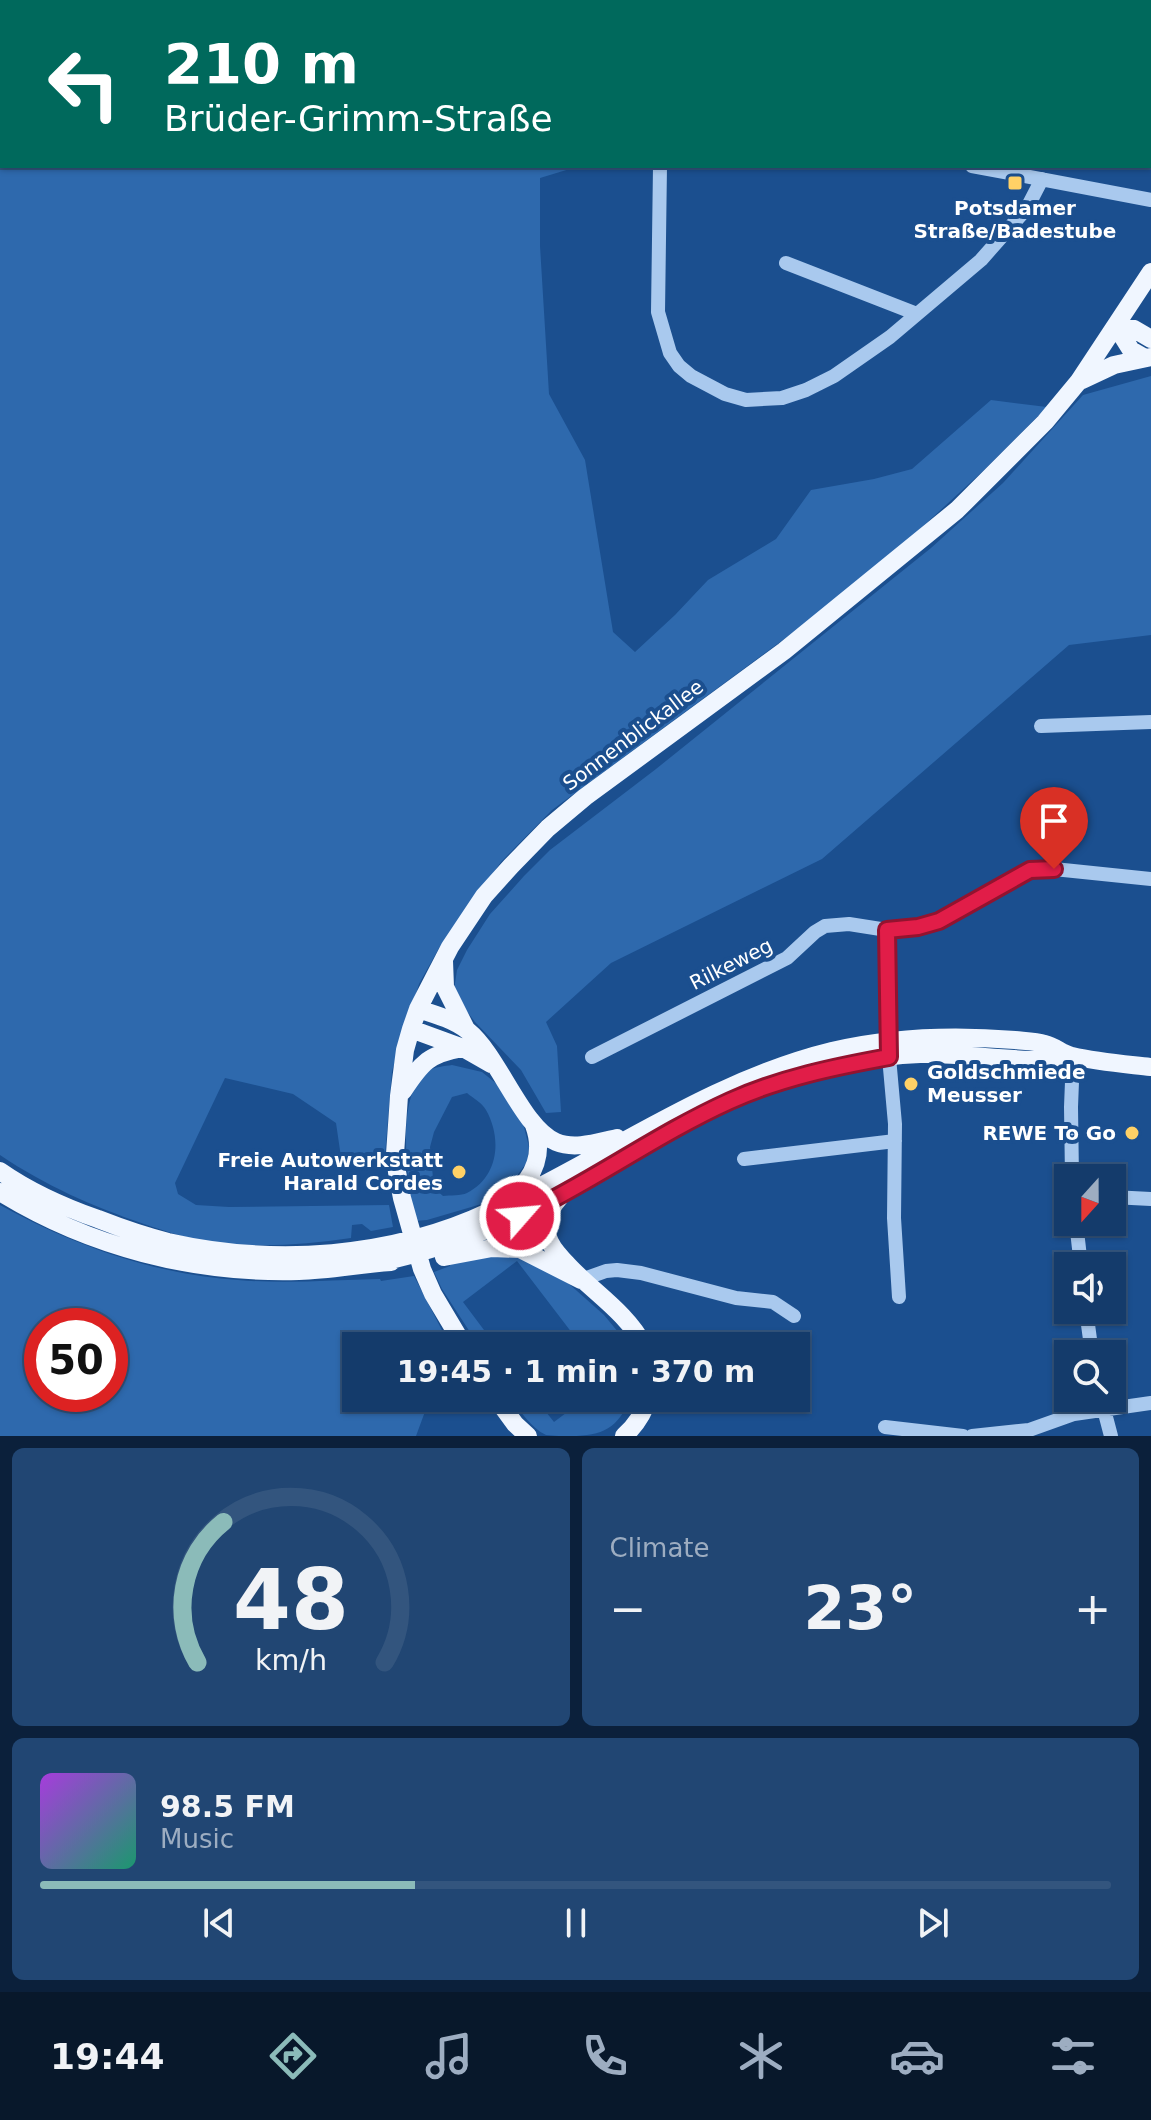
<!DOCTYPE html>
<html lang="en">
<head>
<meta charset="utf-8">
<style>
	body { margin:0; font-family:"DejaVu Sans",sans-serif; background:#214673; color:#f1f3f6; height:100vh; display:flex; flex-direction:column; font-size:30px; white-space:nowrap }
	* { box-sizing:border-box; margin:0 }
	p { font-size:26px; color:#9dadc1 }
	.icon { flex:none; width:44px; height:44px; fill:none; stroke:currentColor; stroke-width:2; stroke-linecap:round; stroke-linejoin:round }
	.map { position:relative; height:1436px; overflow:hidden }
	.sheet { display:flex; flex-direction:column; gap:12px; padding:12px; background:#0b203b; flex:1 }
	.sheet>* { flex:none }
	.hud { position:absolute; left:0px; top:0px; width:1152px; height:168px; box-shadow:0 2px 6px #0004,0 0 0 2px #33557e; background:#00695c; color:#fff; overflow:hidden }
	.needle { width:52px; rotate:201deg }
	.controls { position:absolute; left:1054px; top:1164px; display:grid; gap:16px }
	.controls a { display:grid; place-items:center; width:72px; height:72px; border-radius:0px; background:#143b6b; box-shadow:0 2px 6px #0004,0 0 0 2px #33557e; font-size:40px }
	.speed { position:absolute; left:24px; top:1308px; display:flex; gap:16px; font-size:40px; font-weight:700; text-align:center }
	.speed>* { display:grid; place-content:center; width:104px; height:104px; border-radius:50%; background:#143b6b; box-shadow:0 2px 6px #0004,0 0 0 2px #33557e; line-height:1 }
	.speed .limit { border:12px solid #d22; background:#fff; color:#111 }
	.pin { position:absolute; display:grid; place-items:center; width:68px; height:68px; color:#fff; margin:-82px -34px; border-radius:50% 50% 50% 0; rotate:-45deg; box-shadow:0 0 8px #0007 }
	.pin .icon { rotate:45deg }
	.me { position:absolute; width:88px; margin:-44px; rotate:63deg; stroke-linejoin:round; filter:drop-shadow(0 0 6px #0008) }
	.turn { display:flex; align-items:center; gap:28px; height:168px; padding:0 32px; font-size:36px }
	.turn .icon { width:104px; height:104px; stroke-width:2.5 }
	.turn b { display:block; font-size:56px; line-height:68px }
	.big { font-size:60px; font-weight:800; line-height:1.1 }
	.sheet .widget { flex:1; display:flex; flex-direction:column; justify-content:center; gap:12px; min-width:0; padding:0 28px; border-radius:12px; background:#214673 }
	.sheet .dial { align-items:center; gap:0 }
	.dial svg { height:208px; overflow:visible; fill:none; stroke:#33557e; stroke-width:7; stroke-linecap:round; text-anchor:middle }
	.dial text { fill:#f1f3f6; stroke:none }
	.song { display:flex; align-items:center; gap:24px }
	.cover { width:96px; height:96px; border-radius:12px; background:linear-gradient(135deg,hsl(280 70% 55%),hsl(160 70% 35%)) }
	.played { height:8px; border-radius:4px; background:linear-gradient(90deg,#8bbbb9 35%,#33557e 35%) }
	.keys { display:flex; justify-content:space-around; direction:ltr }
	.heat { display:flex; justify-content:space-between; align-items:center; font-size:44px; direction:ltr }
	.sheet .tiles { flex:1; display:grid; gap:12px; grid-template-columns:1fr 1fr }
	.widget:last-child { grid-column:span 2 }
	.trip { position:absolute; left:342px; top:1332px; width:468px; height:80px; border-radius:0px; background:#143b6b; box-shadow:0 2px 6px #0004,0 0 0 2px #33557e; font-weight:800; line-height:80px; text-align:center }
	.tabs { display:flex; height:128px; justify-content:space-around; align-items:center; background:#08182b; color:#9dadc1 }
	.tabs .icon { width:56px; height:56px }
	.tabs .on { color:#8bbbb9 }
	.tabs b { font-size:36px; color:#f1f3f6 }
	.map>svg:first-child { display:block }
	.green { fill:#2e69ad; fill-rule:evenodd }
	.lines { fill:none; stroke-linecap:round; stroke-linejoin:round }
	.minor { stroke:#a9c9ee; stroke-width:14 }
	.major { stroke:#f0f6ff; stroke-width:18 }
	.route-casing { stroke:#92132f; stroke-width:20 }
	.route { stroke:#e11d48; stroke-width:14 }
	.poi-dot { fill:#ffd166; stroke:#1b4f8f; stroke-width:3 }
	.labels { text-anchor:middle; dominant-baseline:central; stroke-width:8; stroke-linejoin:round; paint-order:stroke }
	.poi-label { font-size:20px; font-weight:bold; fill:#fff; stroke:#1b4f8f; text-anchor:end }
	.street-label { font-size:20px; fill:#fff; stroke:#1b4f8f }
</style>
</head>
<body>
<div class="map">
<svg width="1151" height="1436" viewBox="0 0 1151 1436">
	<rect width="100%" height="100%" fill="#1b4f8f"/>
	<path class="green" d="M 0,0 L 596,0 L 600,2 L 2,2 L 2,166 L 574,166 L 573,168 L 540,178 L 540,246 L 549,394 L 585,460 L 613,632 L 635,652 L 675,615 L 708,580 L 776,539 L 811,490 L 874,479 L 912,469 L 991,400 L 1047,407 L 983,471 L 908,540 L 799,628 L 552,810 L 501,862 L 439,948 L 419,984 L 392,1071 L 384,1167 L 342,1164 L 336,1123 L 293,1094 L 225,1078 L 175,1183 L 178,1194 L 196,1205 L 229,1207 L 389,1205 L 393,1227 L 371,1231 L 362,1224 L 352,1225 L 351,1238 C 304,1245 257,1248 210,1242 C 188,1239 165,1231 144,1224 C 92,1206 46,1186 0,1155 Z
		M 1151,376 L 1151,635 L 1069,645 L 822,859 L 611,963 L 546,1022 L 557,1046 L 561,1112 L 546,1113 L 521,1070 L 475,1022 L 462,1005 L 454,990 L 457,970 L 467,950 L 490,914 L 524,876 L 550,850 L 656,769 L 931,548 L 1003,483 L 1083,395 Z
		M 452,1065 L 482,1072 L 508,1093 L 523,1123 L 529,1147 L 527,1162 L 508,1188 L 485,1203 L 427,1220 L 414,1221 C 409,1186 393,1094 428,1071 C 434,1067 445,1066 452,1065 ZM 467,1093 C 473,1098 482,1103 486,1110 C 502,1138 499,1177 467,1193 C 461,1196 450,1195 443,1196 L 434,1188 L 430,1147 L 434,1132 L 452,1097 Z
		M 0,1205 C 75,1246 153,1274 238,1280 C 285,1284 333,1280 380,1279 L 381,1281 L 414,1276 L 446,1338 L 443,1346 L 356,1346 L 356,1398 L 430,1398 L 416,1436 L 0,1436 ZM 42,1326 L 110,1326 L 110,1394 L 42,1394 Z
		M 479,1256 L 519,1256 L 568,1283 L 604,1315 L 623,1338 L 626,1346 L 582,1346 L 517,1261 L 463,1302 L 496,1346 L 479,1346 L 442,1289 L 434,1272 L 450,1266 L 450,1264 Z
		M 510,1398 L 535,1398 L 554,1422 L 586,1398 L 630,1398 C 619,1428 602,1436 571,1436 C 564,1436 553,1436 546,1435 C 531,1428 520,1410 510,1398 Z"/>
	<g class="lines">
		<path class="minor" d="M 724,2 L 730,0
			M 660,166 L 658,312 L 670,353 L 679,366 L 691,376 L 725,394 L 746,400 L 782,398 L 806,390 L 834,376 L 890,337 L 981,260 L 1027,208 L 1042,179
			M 972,166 L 1151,200
			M 786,263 L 917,314
			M 1041,726 L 1151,722
			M 887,930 L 889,1057 L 895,1124 L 894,1218 L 899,1297
			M 592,1057 L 787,958 L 815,932 L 825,926 L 849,924 L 887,930 L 918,927 L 939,921 L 1011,879 L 1030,870 L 1054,869 L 1151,879
			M 744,1159 L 895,1141
			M 1072,1178 L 1071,1107 L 1073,1056
			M 1112,1197 L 1151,1199
			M 1076,1222 L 1081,1266
			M 581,1280 L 606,1271 L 617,1270 L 641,1273 L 736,1298 L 773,1302 L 794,1316
			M 1086,1310 L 1092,1354
			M 1101,1398 L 1111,1436
			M 885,1427 L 963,1436
			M 972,1436 L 1029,1430 L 1074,1414 L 1151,1403"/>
		<path class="major" d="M 1116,326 L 1131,350 L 1145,358
			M 1116,326 L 1134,329 L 1151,339
			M 1082,380 L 1114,365 L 1151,357
			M 444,961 L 445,987 L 466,1029
			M 418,1009 C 434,1014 455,1020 468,1031 C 499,1056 522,1128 556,1142 C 575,1150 598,1142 617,1138
			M 411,1029 L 463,1048 L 491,1064
			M 403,1091 C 422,1062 429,1054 463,1048
			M 0,1171 C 30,1192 64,1207 98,1219 C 121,1228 144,1236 168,1242 C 274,1266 392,1258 491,1211 C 605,1158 709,1081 832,1051 C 891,1037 955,1035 1015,1040 C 1024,1041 1035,1041 1045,1044 C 1055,1046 1062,1054 1072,1056 C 1098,1062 1125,1064 1151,1067
			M 0,1192 C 89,1247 194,1274 299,1271 C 330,1270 360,1264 391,1262
			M 513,1194 C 535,1177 544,1152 534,1125
			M 560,1197 C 550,1208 544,1222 548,1237 C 551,1248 559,1255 566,1263 C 590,1290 627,1312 644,1346
			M 444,1257 L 492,1248 L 520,1249 L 581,1280
			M 379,1263 C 443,1248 503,1227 561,1195 C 630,1158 696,1110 771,1085 C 818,1068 870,1056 920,1054 C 960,1053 1001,1060 1041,1060 C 1052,1060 1061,1057 1071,1056
			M 464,1346 L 433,1294 L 422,1269 L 402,1198 L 397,1172 L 395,1154 L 399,1096 L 405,1050 L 411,1029 L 418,1009 L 450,947 L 484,896 L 511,866 L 548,828 L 585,797 L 784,651 L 957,510 L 1045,422 L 1079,381 L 1151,272
			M 496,1398 L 515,1424 L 528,1436
			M 624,1436 C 635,1426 644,1413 648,1398"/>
	</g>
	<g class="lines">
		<g class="route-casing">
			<path id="route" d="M 520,1216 C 592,1182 657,1134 730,1101 C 781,1078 834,1067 889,1057 L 887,930 L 918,927 L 939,921 L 1021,875 L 1030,870 L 1054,869"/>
		</g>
		<use href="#route" class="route"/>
	</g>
	<g class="poi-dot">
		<rect x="1007" y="175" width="16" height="16" rx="4"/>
		<circle cx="911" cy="1084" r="8"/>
		<circle cx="1132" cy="1133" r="8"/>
		<circle cx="459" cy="1172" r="8"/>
	</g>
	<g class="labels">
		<g class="poi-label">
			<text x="1015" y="208" text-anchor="middle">Potsdamer<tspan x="1015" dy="23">Straße/Badestube</tspan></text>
			<text x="927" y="1072" text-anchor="start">Goldschmiede<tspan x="927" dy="23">Meusser</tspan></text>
			<text x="1116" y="1133">REWE To Go</text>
			<text x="443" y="1160">Freie Autowerkstatt<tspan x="443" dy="23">Harald Cordes</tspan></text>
		</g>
		<g class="street-label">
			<text transform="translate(633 735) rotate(-37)">Sonnenblickallee</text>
			<text transform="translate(731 964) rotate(-27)">Rilkeweg</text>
		</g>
	</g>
</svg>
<div class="controls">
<a><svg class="needle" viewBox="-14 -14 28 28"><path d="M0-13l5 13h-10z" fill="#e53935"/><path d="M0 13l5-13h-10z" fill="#9dadc1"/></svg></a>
<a><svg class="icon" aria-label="sound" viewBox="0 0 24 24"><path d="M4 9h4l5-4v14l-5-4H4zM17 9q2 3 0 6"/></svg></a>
<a><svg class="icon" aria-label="search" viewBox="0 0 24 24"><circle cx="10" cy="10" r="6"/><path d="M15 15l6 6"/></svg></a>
</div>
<div class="speed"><div class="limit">50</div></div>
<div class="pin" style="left:1054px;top:869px;background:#d93025"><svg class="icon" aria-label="arrive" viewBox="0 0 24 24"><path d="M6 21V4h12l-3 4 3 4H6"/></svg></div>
<svg class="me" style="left:520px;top:1216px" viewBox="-20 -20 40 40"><circle r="17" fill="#e11d48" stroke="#fff" stroke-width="3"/><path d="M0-11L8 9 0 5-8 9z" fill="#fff"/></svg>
<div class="trip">19:45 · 1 min · 370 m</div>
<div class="hud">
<div class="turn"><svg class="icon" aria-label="left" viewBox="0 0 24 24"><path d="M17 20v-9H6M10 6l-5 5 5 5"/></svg><div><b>210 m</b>Brüder-Grimm-Straße</div></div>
</div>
</div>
<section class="sheet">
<div class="tiles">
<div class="widget dial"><svg viewBox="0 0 100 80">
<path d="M14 69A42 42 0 1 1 86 69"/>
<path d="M14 69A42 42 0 0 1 24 15" stroke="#8bbbb9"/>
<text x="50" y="56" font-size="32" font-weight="700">48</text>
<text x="50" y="72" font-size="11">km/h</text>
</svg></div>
<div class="widget"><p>Climate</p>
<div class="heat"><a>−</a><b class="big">23°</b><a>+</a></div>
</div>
<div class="widget">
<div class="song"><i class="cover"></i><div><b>98.5 FM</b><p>Music</p></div></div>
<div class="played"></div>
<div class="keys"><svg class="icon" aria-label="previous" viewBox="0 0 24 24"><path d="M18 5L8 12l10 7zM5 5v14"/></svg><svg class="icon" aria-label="pause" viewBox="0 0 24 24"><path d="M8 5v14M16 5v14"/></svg><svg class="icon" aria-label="next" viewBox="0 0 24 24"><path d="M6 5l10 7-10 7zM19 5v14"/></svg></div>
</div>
</div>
</section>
<nav class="tabs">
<b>19:44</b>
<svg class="icon on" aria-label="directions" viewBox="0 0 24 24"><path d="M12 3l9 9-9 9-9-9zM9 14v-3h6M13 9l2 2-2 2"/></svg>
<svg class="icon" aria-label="music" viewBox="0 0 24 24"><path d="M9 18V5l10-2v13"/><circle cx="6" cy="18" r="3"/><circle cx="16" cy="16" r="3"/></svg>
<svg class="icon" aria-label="phone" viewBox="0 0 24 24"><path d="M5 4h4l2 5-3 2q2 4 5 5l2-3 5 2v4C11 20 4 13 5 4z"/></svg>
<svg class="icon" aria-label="climate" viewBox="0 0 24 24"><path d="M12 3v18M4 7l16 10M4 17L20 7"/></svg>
<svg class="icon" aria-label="car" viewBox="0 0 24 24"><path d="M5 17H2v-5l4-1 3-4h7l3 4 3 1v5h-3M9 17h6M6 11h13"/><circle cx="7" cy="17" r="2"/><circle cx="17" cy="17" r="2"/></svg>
<svg class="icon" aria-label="filters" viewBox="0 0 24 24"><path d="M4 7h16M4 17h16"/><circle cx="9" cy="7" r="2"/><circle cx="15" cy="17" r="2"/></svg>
</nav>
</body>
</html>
